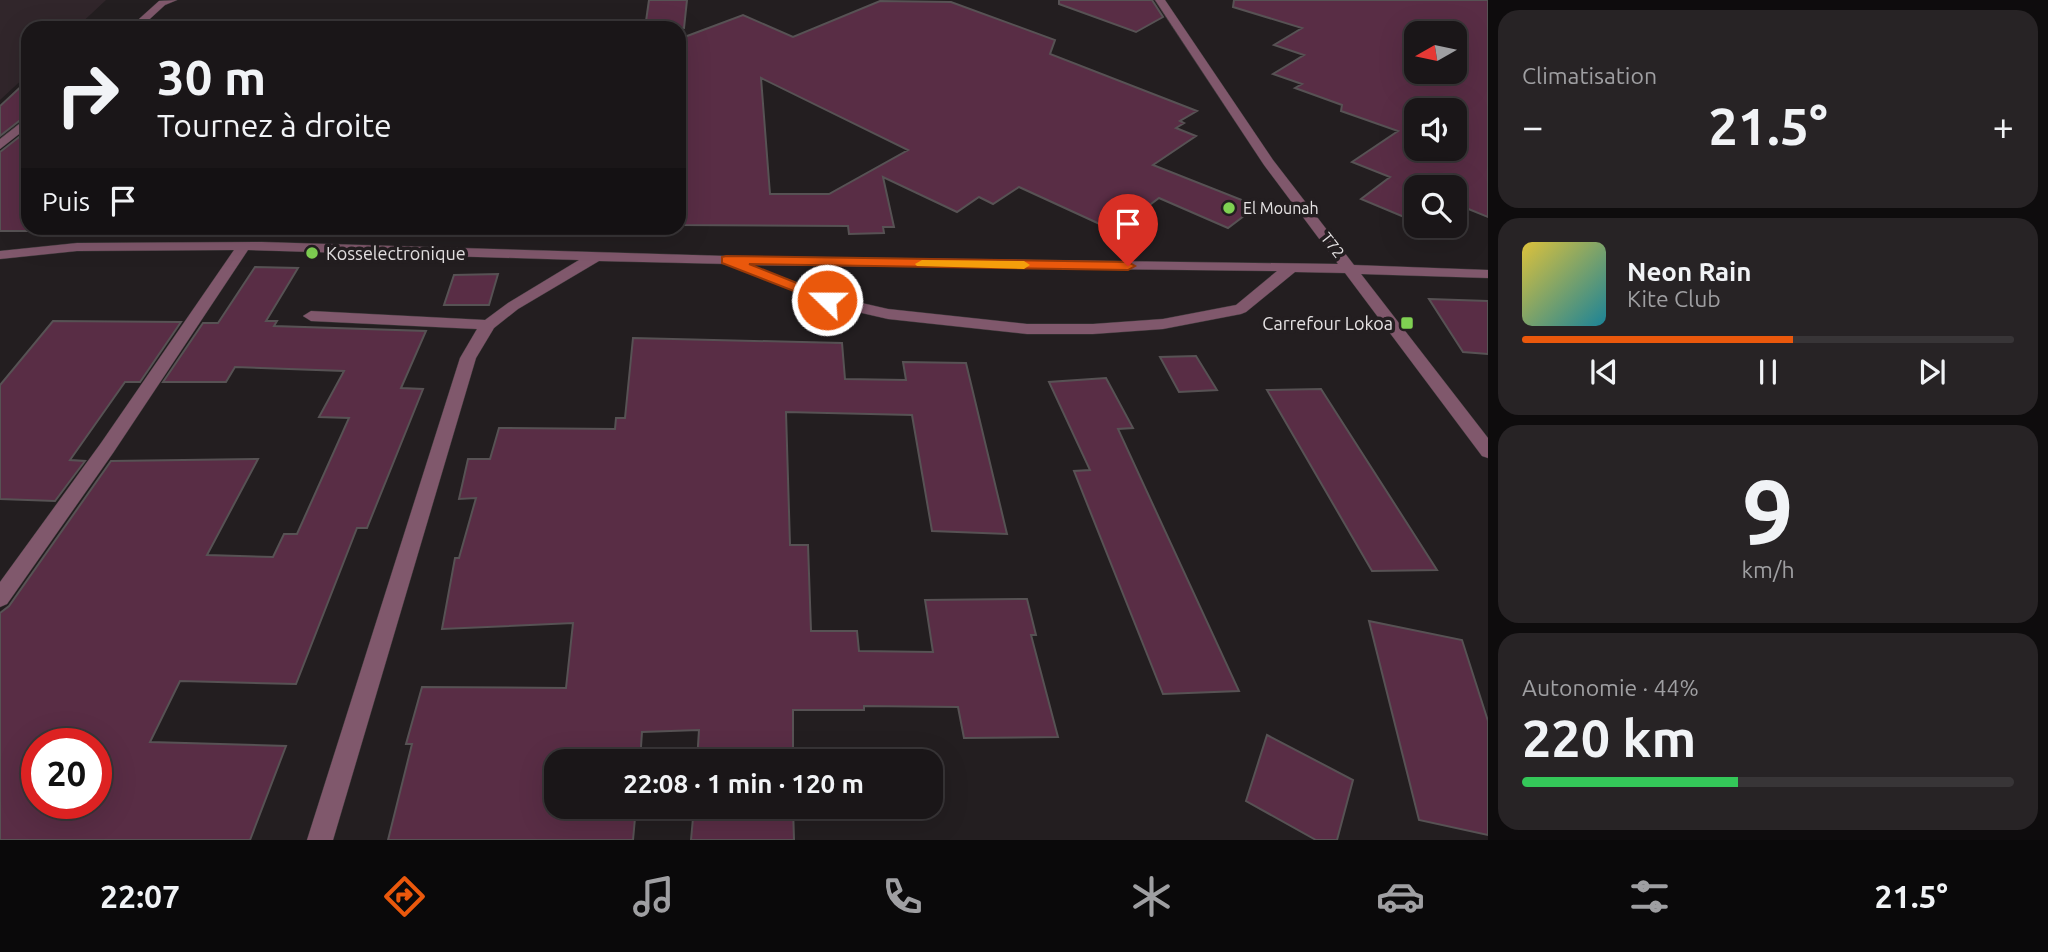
<!DOCTYPE html>
<html lang="fr">
<head>
<meta charset="utf-8">
<style>
	body { margin:0; font-family:Ubuntu,sans-serif; background:#272325; color:#f1f3f6; height:100vh; display:flex; flex-direction:column; font-size:26px; white-space:nowrap }
	* { box-sizing:border-box; margin:0 }
	p { font-size:23px; color:#9f9fa2 }
	.icon { flex:none; width:38px; height:38px; fill:none; stroke:currentColor; stroke-width:2; stroke-linecap:round; stroke-linejoin:round }
	.map { position:relative; flex:1; overflow:hidden }
	.drawer { display:flex; flex-direction:column; gap:10px; padding:10px; background:#0e0c0d; width:560px }
	.drawer>* { flex:none }
	.banner { position:absolute; left:21px; top:21px; width:665px; height:214px; border-radius:21px; box-shadow:0 7px 28px #0002,0 0 0 2px #383537; background:#1a1618; color:#f1f3f6; overflow:hidden }
	.needle { width:46px; rotate:261deg }
	.fabs { position:absolute; left:1404px; top:21px; display:grid; gap:14px }
	.fabs a { display:grid; place-items:center; width:63px; height:63px; border-radius:14px; background:#1a1618; box-shadow:0 7px 28px #0002,0 0 0 2px #383537; font-size:35px }
	.speed { position:absolute; left:21px; top:728px; display:flex; gap:14px; font-size:35px; font-weight:700; text-align:center }
	.speed>* { display:grid; place-content:center; width:91px; height:91px; border-radius:50%; background:#1a1618; box-shadow:0 7px 28px #0002,0 0 0 2px #383537; line-height:1 }
	.speed .limit { border:10px solid #d22; background:#fff; color:#111 }
	.pin { position:absolute; display:grid; place-items:center; width:60px; height:60px; color:#fff; margin:-72px -30px; border-radius:50% 50% 50% 0; rotate:-45deg; box-shadow:0 0 7px #0007 }
	.pin .icon { rotate:45deg }
	.me { position:absolute; width:77px; margin:-38px; rotate:292deg; stroke-linejoin:round; filter:drop-shadow(0 0 5px #0008) }
	.turn { display:flex; align-items:center; gap:24px; height:147px; padding:0 21px; font-size:32px }
	.turn .icon { width:91px; height:91px; stroke-width:2.5 }
	.turn b { display:block; font-size:49px; line-height:60px }
	.then { display:flex; align-items:center; height:66px; padding:0 21px; background:#0003; gap:14px; font-size:26px }
	.big { font-size:52px; font-weight:700; line-height:1.1 }
	.drawer .tile { flex:1; display:flex; flex-direction:column; justify-content:center; gap:10px; min-width:0; padding:0 24px; border-radius:21px; background:#272325 }
	.drawer .dial { align-items:center; gap:0 }
	.dial b { font-size:91px; line-height:1 }
	.song { display:flex; align-items:center; gap:21px }
	.cover { width:84px; height:84px; border-radius:10px; background:linear-gradient(135deg,hsl(50 70% 55%),hsl(190 70% 35%)) }
	.played { height:7px; border-radius:4px; background:linear-gradient(90deg,#ea580c 55%,#383537 55%) }
	.keys { display:flex; justify-content:space-around; direction:ltr }
	.heat { display:flex; justify-content:space-between; align-items:center; font-size:38px; direction:ltr }
	.charge { height:10px; border-radius:5px; background:linear-gradient(90deg,#34c759 44%,#383537 0) }
	.trip { position:absolute; left:544px; top:749px; width:399px; height:70px; border-radius:21px; background:#1a1618; box-shadow:0 7px 28px #0002,0 0 0 2px #383537; font-weight:700; line-height:70px; text-align:center }
	.tab-bar { display:flex; height:112px; justify-content:space-around; align-items:center; background:#0a090a; color:#9f9fa2 }
	.tab-bar .icon { width:49px; height:49px }
	.tab-bar .active { color:#ea580c }
	.tab-bar b { font-size:32px; color:#f1f3f6 }
	main { display:flex; flex:1; min-height:0 }
	.map>svg:first-child { display:block }
	.built { fill:#31262b }
	.building { fill:#592d45; stroke:#575254; stroke-width:2; fill-rule:evenodd }
	.lines { fill:none; stroke-linecap:round; stroke-linejoin:round }
	.minor-casing { stroke:#3e3a3b; stroke-width:1 }
	.minor { fill:#80586c; fill-rule:evenodd }
	.route { fill:#ea580c; stroke:#983908; stroke-width:2 }
	.slow { fill:#f59e0b }
	.poi-dot { fill:#7fd052; stroke:#231e20; stroke-width:2.5 }
	.labels { text-anchor:middle; dominant-baseline:central; stroke-width:7; stroke-linejoin:round; paint-order:stroke }
	.far-poi-label { font-size:16px; fill:#e6e3e4; stroke:#231e20; text-anchor:start }
	.far-street-label { font-size:16px; fill:#e6e3e4; stroke:#231e20 }
	.poi-label { font-size:18px; fill:#e6e3e4; stroke:#231e20; text-anchor:start }
</style>
</head>
<body>
<main>
<div class="map">
<svg width="1488" height="840" viewBox="0 0 1488 840">
	<rect width="100%" height="100%" fill="#231e20"/>
	<path class="built" d="M 0,0 L 106,0 L 76,28 L 28,28 L 28,74 L 0,100 Z"/>
	<path class="building" d="M 649,0 L 687,0 L 684,28 L 645,28 Z
		M 1059,0 L 1152,0 L 1163,17 L 1136,32 L 1059,4 Z
		M 1234,0 L 1488,0 L 1488,217 L 1466,208 L 1454,218 L 1454,187 L 1416,187 L 1416,222 L 1361,199 L 1390,177 L 1352,162 L 1398,131 L 1341,111 L 1342,105 L 1295,88 L 1302,84 L 1273,74 L 1304,55 L 1274,45 L 1302,28 L 1233,7 ZM 1416,33 L 1454,33 L 1454,72 L 1416,72 ZM 1416,110 L 1454,110 L 1454,149 L 1416,149 Z
		M 880,1 L 951,2 L 1055,40 L 1050,54 L 1197,111 L 1180,121 L 1184,123 L 1176,128 L 1196,136 L 1153,165 L 1257,206 L 1228,228 L 1159,198 L 1115,231 L 1019,187 L 993,204 L 979,197 L 957,212 L 883,177 L 894,227 L 883,227 L 884,233 L 849,234 L 848,226 L 679,225 L 679,39 L 743,15 L 793,37 ZM 761,78 L 908,150 L 829,194 L 770,194 Z
		M 28,80 L 28,114 L 0,136 L 0,106 Z
		M 28,130 L 28,231 L 0,231 L 0,152 Z
		M 255,267 L 298,268 L 266,321 L 277,321 L 274,326 L 426,331 L 401,388 L 423,389 L 367,528 L 357,528 L 296,684 L 180,681 L 150,742 L 286,746 L 250,840 L 0,840 L 0,613 L 9,606 L 111,461 L 258,459 L 207,555 L 273,557 L 284,534 L 297,534 L 349,418 L 319,417 L 344,371 L 235,367 L 226,382 L 163,382 L 203,323 L 218,323 ZM 37,744 L 96,744 L 96,803 L 37,803 Z
		M 498,274 L 489,305 L 444,305 L 454,275 Z
		M 1429,299 L 1488,301 L 1488,354 L 1463,352 Z
		M 53,321 L 181,322 L 140,382 L 125,382 L 70,460 L 85,461 L 55,501 L 0,499 L 0,385 Z
		M 633,338 L 842,343 L 845,379 L 906,380 L 903,362 L 966,363 L 1007,534 L 932,531 L 912,415 L 786,412 L 790,545 L 808,545 L 811,631 L 857,631 L 859,651 L 933,652 L 925,600 L 1027,599 L 1036,635 L 1031,635 L 1058,737 L 964,738 L 958,707 L 864,706 L 864,710 L 793,710 L 793,761 L 697,761 L 699,730 L 642,732 L 640,761 L 556,761 L 556,807 L 636,807 L 633,840 L 388,840 L 412,744 L 406,744 L 422,687 L 566,688 L 573,623 L 442,629 L 455,558 L 459,558 L 476,498 L 459,499 L 468,459 L 490,459 L 499,428 L 615,429 L 616,418 L 625,418 Z
		M 1196,356 L 1217,390 L 1179,392 L 1160,357 Z
		M 1106,378 L 1133,428 L 1118,429 L 1239,691 L 1163,694 L 1074,471 L 1090,470 L 1049,382 Z
		M 1321,389 L 1437,570 L 1372,571 L 1267,390 Z
		M 1369,621 L 1462,640 L 1488,721 L 1488,835 L 1419,820 Z
		M 1267,735 L 1353,780 L 1337,840 L 1316,840 L 1246,801 Z
		M 694,807 L 793,807 L 794,840 L 691,840 Z"/>
	<g class="lines">
		<g class="minor-casing">
			<path id="minor" d="M 177,0 L 165,5 L 140,28 L 129,28 L 159,1 Z
				M 1155,0 L 1165,0 L 1273,160 L 1354,265 L 1488,270 L 1488,278 L 1361,274 L 1488,438 L 1488,458 L 1482,456 L 1345,273 L 1295,272 L 1246,312 L 1241,314 L 1163,329 L 1093,334 L 1027,334 L 888,319 L 827,305 L 729,264 L 599,261 L 518,309 L 494,328 L 476,358 L 333,840 L 307,840 L 460,358 L 477,329 L 311,321 L 303,316 L 311,311 L 485,320 L 508,303 L 579,260 L 248,250 L 113,453 L 7,604 L 0,607 L 0,582 L 101,443 L 234,250 L 77,251 L 0,259 L 0,251 L 77,243 L 262,242 L 726,256 L 1338,264 L 1264,165 ZM 751,265 L 1277,271 L 1236,305 L 1163,319 L 1093,324 L 1027,324 L 888,309 L 831,296 Z
				M 28,117 L 28,127 L 0,149 L 0,139 Z"/>
		</g>
		<use href="#minor" class="minor"/>
	</g>
	<path class="route" d="M 726,256 L 1128,262 L 1135,266 L 1128,270 L 749,264 L 832,297 L 832,303 L 827,304 L 722,263 L 722,257 Z"/>
	<path class="slow" d="M 922,260 L 1024,261 L 1030,265 L 1024,269 L 917,266 L 915,264 Z"/>
	<g class="poi-dot">
		<circle cx="1229" cy="208" r="7"/>
		<circle cx="312" cy="253" r="7"/>
		<rect x="1400" y="316" width="14" height="14" rx="3.5"/>
	</g>
	<g class="labels">
		<g class="far-poi-label">
			<text x="1243" y="208">El Mounah</text>
		</g>
		<g class="far-street-label">
			<text transform="translate(1333 245) rotate(52)">T72</text>
		</g>
		<g class="poi-label">
			<text x="326" y="253">Kosselectronique</text>
			<text x="1393" y="323" text-anchor="end">Carrefour Lokoa</text>
		</g>
	</g>
</svg>
<div class="fabs">
<a><svg class="needle" viewBox="-14 -14 28 28"><path d="M0-13l5 13h-10z" fill="#e53935"/><path d="M0 13l5-13h-10z" fill="#9f9fa2"/></svg></a>
<a><svg class="icon" aria-label="sound" viewBox="0 0 24 24"><path d="M4 9h4l5-4v14l-5-4H4zM17 9q2 3 0 6"/></svg></a>
<a><svg class="icon" aria-label="search" viewBox="0 0 24 24"><circle cx="10" cy="10" r="6"/><path d="M15 15l6 6"/></svg></a>
</div>
<div class="speed"><div class="limit">20</div></div>
<div class="pin" style="left:1128px;top:266px;background:#d93025"><svg class="icon" aria-label="arrive" viewBox="0 0 24 24"><path d="M6 21V4h12l-3 4 3 4H6"/></svg></div>
<svg class="me" style="left:827px;top:300px" viewBox="-20 -20 40 40"><circle r="17" fill="#ea580c" stroke="#fff" stroke-width="3"/><path d="M0-11L8 9 0 5-8 9z" fill="#fff"/></svg>
<div class="trip">22:08 · 1 min · 120 m</div>
<div class="banner">
<div class="turn"><svg class="icon" aria-label="right" viewBox="0 0 24 24"><path d="M7 20v-9h11M14 6l5 5-5 5"/></svg><div><b>30 m</b>Tournez à droite</div></div>
<div class="then">Puis<svg class="icon" aria-label="arrive" viewBox="0 0 24 24"><path d="M6 21V4h12l-3 4 3 4H6"/></svg></div>
</div>
</div>
<section class="drawer">
<div class="tile"><p>Climatisation</p>
<div class="heat"><a>−</a><b class="big">21.5°</b><a>+</a></div>
</div>
<div class="tile">
<div class="song"><i class="cover"></i><div><b>Neon Rain</b><p>Kite Club</p></div></div>
<div class="played"></div>
<div class="keys"><svg class="icon" aria-label="previous" viewBox="0 0 24 24"><path d="M18 5L8 12l10 7zM5 5v14"/></svg><svg class="icon" aria-label="pause" viewBox="0 0 24 24"><path d="M8 5v14M16 5v14"/></svg><svg class="icon" aria-label="next" viewBox="0 0 24 24"><path d="M6 5l10 7-10 7zM19 5v14"/></svg></div>
</div>
<div class="tile dial"><b>9</b><p>km/h</p></div>
<div class="tile"><p>Autonomie · 44%</p><b class="big">220 km</b><div class="charge"></div></div>
</section>
</main>
<nav class="tab-bar">
<b>22:07</b>
<svg class="icon active" aria-label="directions" viewBox="0 0 24 24"><path d="M12 3l9 9-9 9-9-9zM9 14v-3h6M13 9l2 2-2 2"/></svg>
<svg class="icon" aria-label="music" viewBox="0 0 24 24"><path d="M9 18V5l10-2v13"/><circle cx="6" cy="18" r="3"/><circle cx="16" cy="16" r="3"/></svg>
<svg class="icon" aria-label="phone" viewBox="0 0 24 24"><path d="M5 4h4l2 5-3 2q2 4 5 5l2-3 5 2v4C11 20 4 13 5 4z"/></svg>
<svg class="icon" aria-label="climate" viewBox="0 0 24 24"><path d="M12 3v18M4 7l16 10M4 17L20 7"/></svg>
<svg class="icon" aria-label="car" viewBox="0 0 24 24"><path d="M5 17H2v-5l4-1 3-4h7l3 4 3 1v5h-3M9 17h6M6 11h13"/><circle cx="7" cy="17" r="2"/><circle cx="17" cy="17" r="2"/></svg>
<svg class="icon" aria-label="filters" viewBox="0 0 24 24"><path d="M4 7h16M4 17h16"/><circle cx="9" cy="7" r="2"/><circle cx="15" cy="17" r="2"/></svg>
<b>21.5°</b>
</nav>
</body>
</html>
